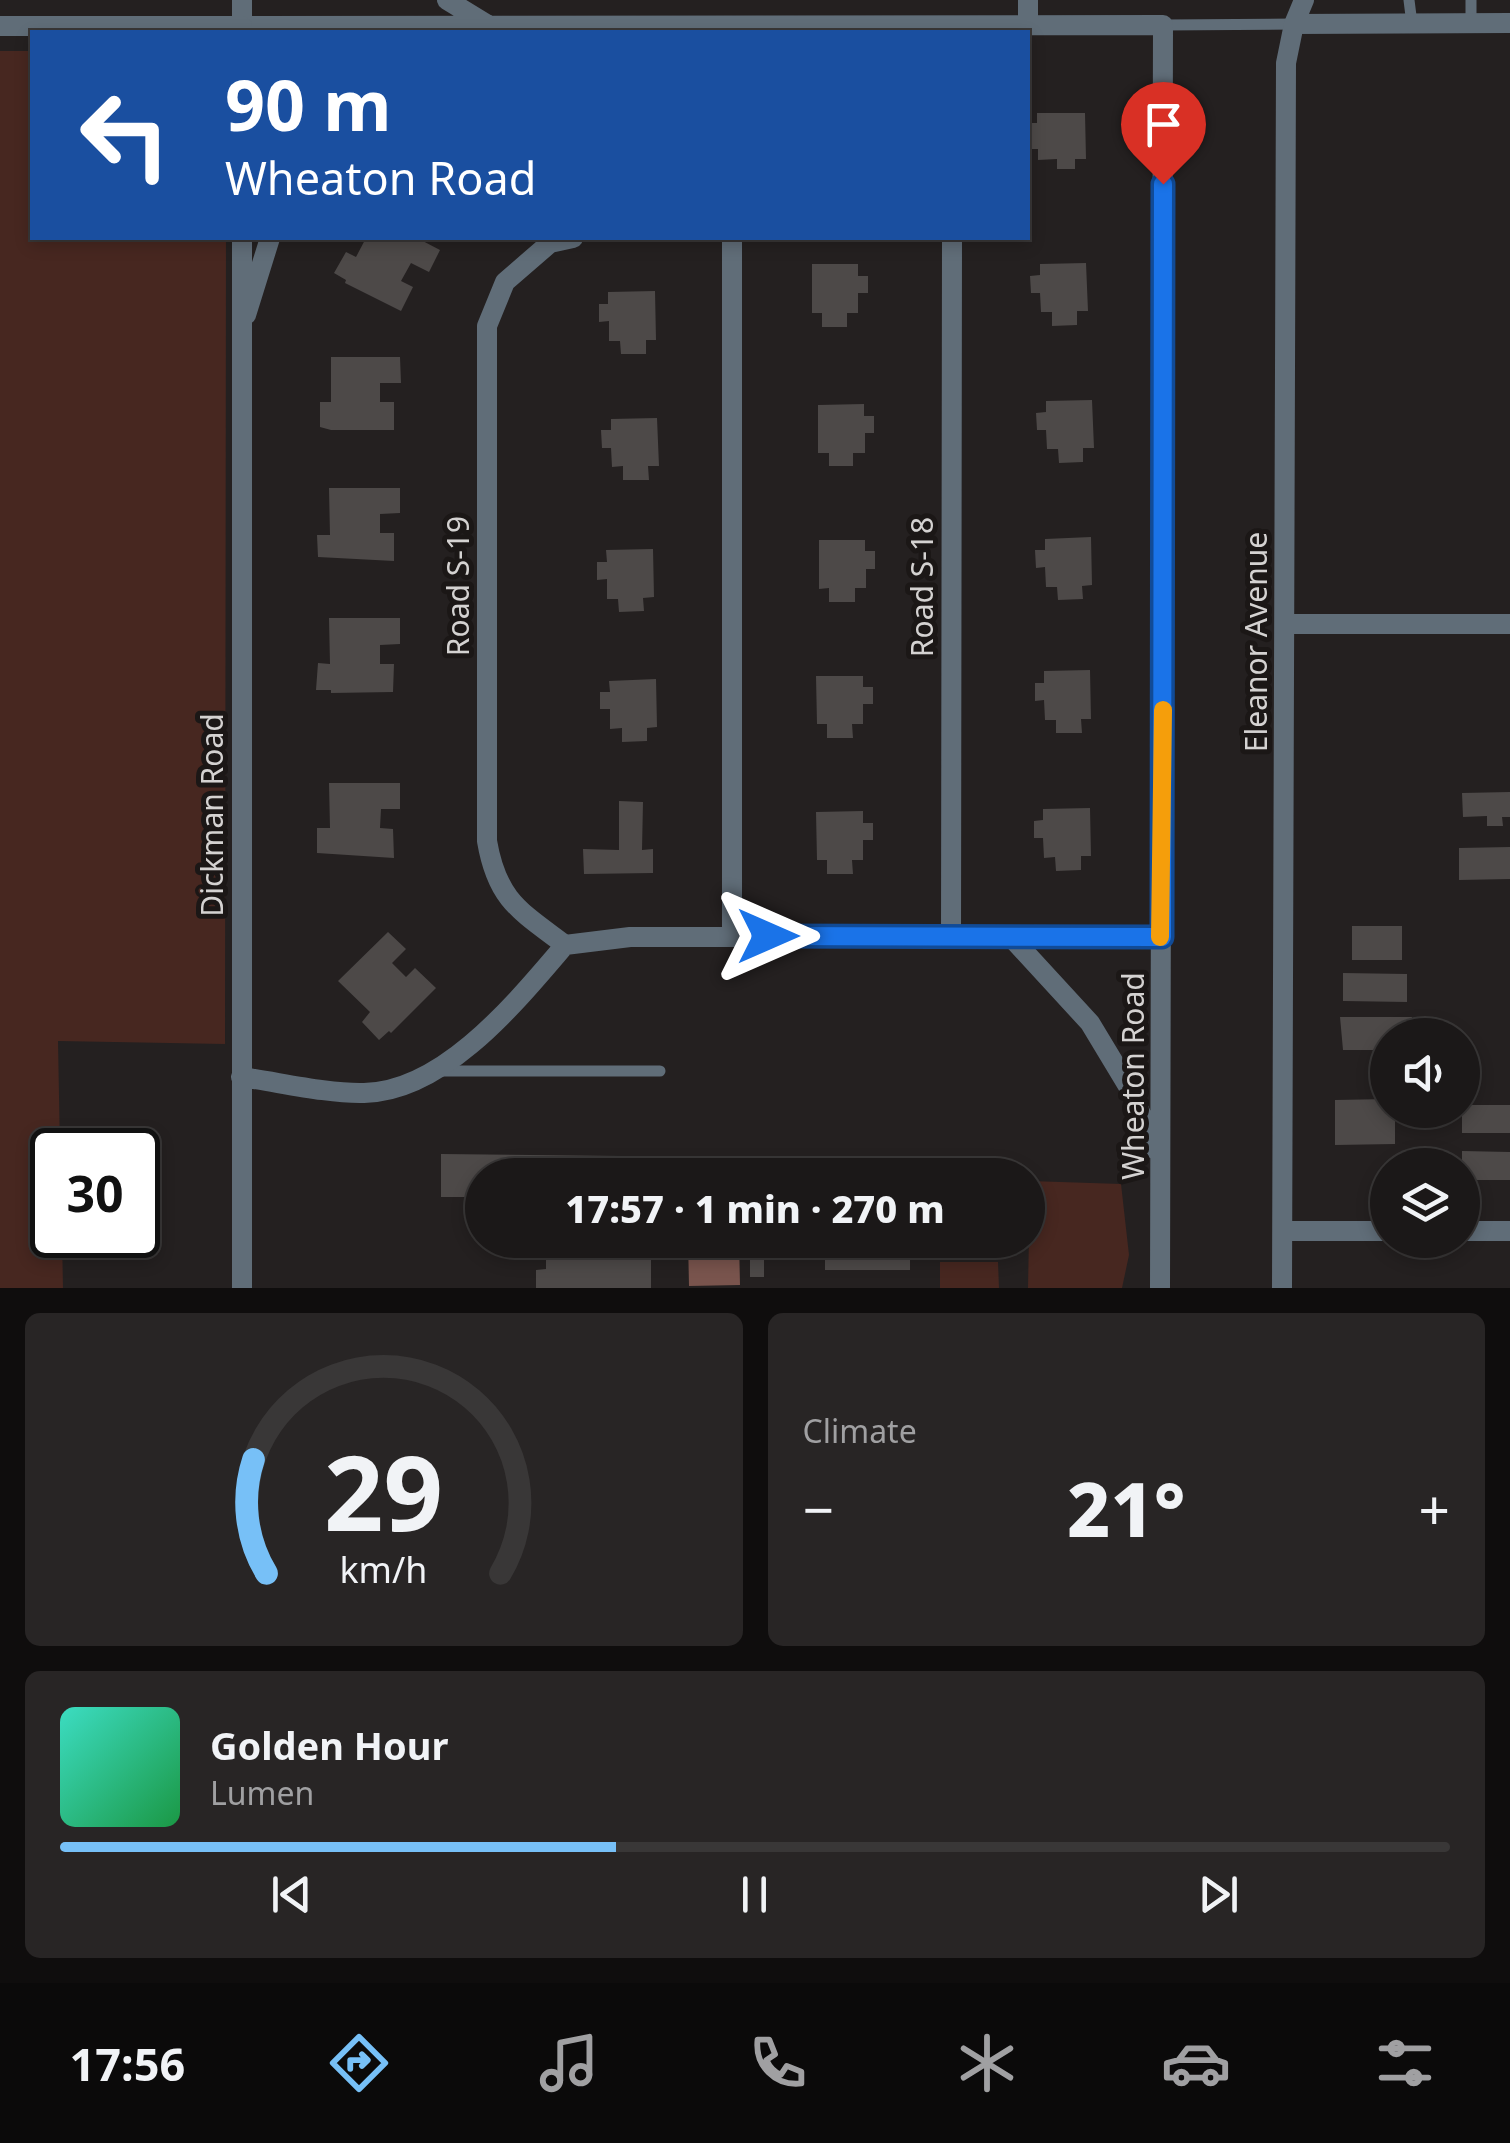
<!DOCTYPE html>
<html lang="en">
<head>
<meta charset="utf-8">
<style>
	body { margin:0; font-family:"Noto Sans",sans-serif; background:#282525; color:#f1f3f6; height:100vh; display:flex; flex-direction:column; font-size:38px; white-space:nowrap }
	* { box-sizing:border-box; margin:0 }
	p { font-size:32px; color:#a0a0a2 }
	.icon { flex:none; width:55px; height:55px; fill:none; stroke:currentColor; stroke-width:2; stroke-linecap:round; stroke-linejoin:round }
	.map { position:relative; height:1288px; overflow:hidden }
	.side { display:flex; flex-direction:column; gap:25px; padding:25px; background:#0f0d0d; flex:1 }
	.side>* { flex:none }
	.hud { position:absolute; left:30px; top:30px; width:1000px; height:210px; border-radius:0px; box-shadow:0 5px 15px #0003,0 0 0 2px #393737; background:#1a4fa0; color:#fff; overflow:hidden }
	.tools { position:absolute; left:1370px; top:1018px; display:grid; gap:20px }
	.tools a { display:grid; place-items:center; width:110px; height:110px; border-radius:50%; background:#1b1818; box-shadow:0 5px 15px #0003,0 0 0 2px #393737; font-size:50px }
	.speed { position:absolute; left:30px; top:1128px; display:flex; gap:20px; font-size:50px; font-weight:700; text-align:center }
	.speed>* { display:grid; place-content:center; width:130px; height:130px; border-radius:50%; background:#1b1818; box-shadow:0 5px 15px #0003,0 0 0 2px #393737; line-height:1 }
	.speed .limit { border:5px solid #111; border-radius:15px; background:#fff; color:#111 }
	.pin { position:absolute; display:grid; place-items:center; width:85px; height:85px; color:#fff; margin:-102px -42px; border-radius:50% 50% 50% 0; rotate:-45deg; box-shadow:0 0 10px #0007 }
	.pin .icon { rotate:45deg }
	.me { position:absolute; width:110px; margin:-55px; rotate:90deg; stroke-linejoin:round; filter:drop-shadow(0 0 8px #0008) }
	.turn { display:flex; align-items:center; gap:35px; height:210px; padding:0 30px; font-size:45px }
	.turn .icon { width:130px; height:130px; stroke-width:2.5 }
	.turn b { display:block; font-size:70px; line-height:85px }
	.big { font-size:75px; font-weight:800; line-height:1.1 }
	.side .card { flex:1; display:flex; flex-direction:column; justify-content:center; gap:15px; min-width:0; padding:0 35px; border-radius:15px; background:#282525 }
	.side .dial { align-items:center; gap:0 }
	.dial svg { height:260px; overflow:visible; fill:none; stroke:#393737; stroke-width:7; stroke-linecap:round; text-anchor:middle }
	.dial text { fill:#f1f3f6; stroke:none }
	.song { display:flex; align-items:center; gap:30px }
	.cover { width:120px; height:120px; border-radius:15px; background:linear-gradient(135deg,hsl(170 70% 55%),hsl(140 70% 35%)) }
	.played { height:10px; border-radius:5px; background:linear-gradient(90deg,#77c0f7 40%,#393737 40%) }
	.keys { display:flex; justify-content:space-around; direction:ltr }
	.heat { display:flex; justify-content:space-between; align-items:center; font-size:55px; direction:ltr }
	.side .tiles { flex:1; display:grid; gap:25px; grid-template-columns:1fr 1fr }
	.card:last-child { grid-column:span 2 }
	.trip { position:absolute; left:465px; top:1158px; width:580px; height:100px; border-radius:50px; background:#1b1818; box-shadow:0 5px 15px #0003,0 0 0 2px #393737; font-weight:800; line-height:100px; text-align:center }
	.tab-bar { display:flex; height:160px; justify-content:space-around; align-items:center; background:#0b0a0a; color:#a0a0a2 }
	.tab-bar .icon { width:70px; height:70px }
	.tab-bar .active { color:#77c0f7 }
	.tab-bar b { font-size:45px; color:#f1f3f6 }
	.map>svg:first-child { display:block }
	.green { fill:#472720 }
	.water { fill:#79544d }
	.building { fill:#4d4948 }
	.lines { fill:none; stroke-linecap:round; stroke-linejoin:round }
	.service { stroke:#606d78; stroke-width:11 }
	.minor { stroke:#606d78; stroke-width:20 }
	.tertiary { stroke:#606d78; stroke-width:20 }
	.route-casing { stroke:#114b97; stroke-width:25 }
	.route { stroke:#1a73e8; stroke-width:18 }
	.slow { stroke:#f59e0b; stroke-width:18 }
	.labels { text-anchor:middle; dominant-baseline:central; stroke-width:10; stroke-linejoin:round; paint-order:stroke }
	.street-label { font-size:30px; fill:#d4d2d1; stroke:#1b1716 }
</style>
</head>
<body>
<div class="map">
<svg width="1510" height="1288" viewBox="0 0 1510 1288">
	<rect width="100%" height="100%" fill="#242020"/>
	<path class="green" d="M 0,51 L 32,51 L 32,238 L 226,238 L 225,1044 L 58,1041 L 60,1150 L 52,1150 L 52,1235 L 62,1235 L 63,1288 L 0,1288 Z
		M 1030,1181 L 1121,1184 L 1129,1255 L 1122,1288 L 1028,1288 Z
		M 940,1262 L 998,1262 L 999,1288 L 940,1288 Z"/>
	<path class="water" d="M 738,1166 L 738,1175 L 688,1175 L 688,1167 Z
		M 688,1240 L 739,1240 L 740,1285 L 689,1286 Z"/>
	<path class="building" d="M 1037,113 L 1085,113 L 1086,159 L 1075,159 L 1075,169 L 1057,169 L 1057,159 L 1038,160 L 1038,149 L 1028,149 L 1028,123 L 1037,123 Z
		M 366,238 L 417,238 L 440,250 L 429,272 L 411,263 L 401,281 L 413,287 L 401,311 L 345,283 L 346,280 L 334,273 L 346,252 L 356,257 Z
		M 1086,263 L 1088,311 L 1077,311 L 1077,325 L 1052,326 L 1052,312 L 1041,312 L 1040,293 L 1031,293 L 1030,276 L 1040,275 L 1040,264 Z
		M 812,264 L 858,264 L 858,276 L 868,276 L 868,293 L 858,293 L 858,313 L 847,313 L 847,327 L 822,327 L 822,313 L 812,313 Z
		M 655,291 L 656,340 L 646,340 L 646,354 L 621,354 L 620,341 L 609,341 L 609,321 L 599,322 L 599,304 L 608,304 L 608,292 Z
		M 331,357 L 400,357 L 401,383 L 380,383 L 380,402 L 394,402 L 394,430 L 331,430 L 320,427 L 320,402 L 331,402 Z
		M 1092,400 L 1094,448 L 1083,448 L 1083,462 L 1059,463 L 1058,449 L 1047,449 L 1046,430 L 1037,430 L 1036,413 L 1046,412 L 1046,401 Z
		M 864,404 L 864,416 L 874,416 L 874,433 L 865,433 L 865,453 L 853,453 L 853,466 L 829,466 L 829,453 L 818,453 L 818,405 Z
		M 657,418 L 659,466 L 648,466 L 649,480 L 623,480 L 623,466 L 612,467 L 611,448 L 602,448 L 601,430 L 611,430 L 611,419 Z
		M 329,488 L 400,488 L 400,513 L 380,514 L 380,533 L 394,533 L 394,561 L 318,557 L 317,535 L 330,535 Z
		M 1091,537 L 1092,585 L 1082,586 L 1083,599 L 1058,600 L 1057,587 L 1046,587 L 1045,567 L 1036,568 L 1035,550 L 1045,550 L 1045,539 Z
		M 819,540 L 865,540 L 865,551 L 875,551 L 875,569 L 866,569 L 866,588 L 855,588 L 855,602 L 829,602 L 829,588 L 819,589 Z
		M 653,549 L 654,597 L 643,598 L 644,611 L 619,612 L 618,599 L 607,599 L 607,579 L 597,580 L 597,562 L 607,562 L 606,550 Z
		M 329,618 L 400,618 L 400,644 L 380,645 L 380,664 L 394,664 L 393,692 L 331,693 L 331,690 L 316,690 L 318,663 L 330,664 Z
		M 1090,670 L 1091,719 L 1081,719 L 1082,733 L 1056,733 L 1056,720 L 1045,720 L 1044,700 L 1035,701 L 1035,683 L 1044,683 L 1044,671 Z
		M 816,676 L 863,676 L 863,687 L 873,687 L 873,704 L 863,704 L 863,724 L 852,724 L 853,738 L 827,738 L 827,724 L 817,724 Z
		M 656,679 L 657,727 L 647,728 L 647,741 L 622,742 L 622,728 L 610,729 L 610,709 L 600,709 L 600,692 L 610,692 L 609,681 Z
		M 329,783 L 400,783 L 400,809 L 381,809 L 380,828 L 393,829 L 394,858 L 317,853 L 317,828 L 330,828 Z
		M 1510,792 L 1510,817 L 1502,817 L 1503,826 L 1487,826 L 1487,816 L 1463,817 L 1462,793 Z
		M 619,801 L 643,802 L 642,850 L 653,849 L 653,873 L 584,874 L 583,849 L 619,850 Z
		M 1090,808 L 1091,856 L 1081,856 L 1081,870 L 1056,871 L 1055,857 L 1044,858 L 1043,838 L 1034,838 L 1034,821 L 1043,820 L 1043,809 Z
		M 863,811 L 863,823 L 873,823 L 873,840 L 863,840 L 863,860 L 852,860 L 853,874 L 827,874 L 827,860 L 817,860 L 816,812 Z
		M 1510,847 L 1510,879 L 1459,880 L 1459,848 Z
		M 1352,926 L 1402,926 L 1402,960 L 1352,960 Z
		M 388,932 L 406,949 L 392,963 L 406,977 L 415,968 L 436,988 L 391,1033 L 389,1031 L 379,1040 L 362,1022 L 370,1012 L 338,981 Z
		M 1343,973 L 1407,974 L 1407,1002 L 1343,1001 Z
		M 1340,1017 L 1412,1017 L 1412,1035 L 1388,1035 L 1388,1050 L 1343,1050 Z
		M 1388,1099 L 1388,1110 L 1395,1110 L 1395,1144 L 1335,1145 L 1335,1100 Z
		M 1462,1105 L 1510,1105 L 1510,1133 L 1462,1133 Z
		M 1462,1151 L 1510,1152 L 1510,1180 L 1462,1180 Z
		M 441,1154 L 622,1156 L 623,1175 L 482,1175 L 482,1197 L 441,1197 Z
		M 546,1240 L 651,1240 L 651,1288 L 536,1288 L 536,1270 L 546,1269 Z
		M 750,1240 L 764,1240 L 764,1277 L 750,1277 Z
		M 825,1240 L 910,1240 L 910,1270 L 825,1270 Z"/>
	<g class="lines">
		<path class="service" d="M 1409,0 L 1412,24
			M 1471,0 L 1471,23
			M 1163,25 L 1294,24
			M 439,1071 L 660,1071"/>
		<path class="minor" d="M 242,0 L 242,26 L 1163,25 L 1160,1288
			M 447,0 L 488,25
			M 1294,24 L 1510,23
			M 1028,26 L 1028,0
			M 246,315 L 270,238
			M 1285,624 L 1510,624
			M 732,936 L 732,238
			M 1010,936 L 1090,1023 L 1131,1091 L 1157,1151
			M 951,937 L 952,238
			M 565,945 C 520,911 497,900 487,841 L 487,326 L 505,282 L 550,243 L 573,238
			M 241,1077 C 278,1082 328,1094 364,1093 C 444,1092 517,1001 565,945 L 630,937 L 1162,937
			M 1283,1231 L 1388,1231
			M 1462,1231 L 1510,1231
			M 1282,1288 L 1286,63 L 1294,24 L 1304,0"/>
		<path class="tertiary" d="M 0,26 L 242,26 L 242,32
			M 242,238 L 242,1288"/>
	</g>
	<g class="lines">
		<g class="route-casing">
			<path id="route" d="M 768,936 L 1162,937 L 1163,184"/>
		</g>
		<use href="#route" class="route"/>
		<path class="slow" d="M 1160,937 L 1163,710"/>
	</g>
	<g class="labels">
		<g class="street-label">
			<text transform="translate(457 586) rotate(-90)">Road S-19</text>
			<text transform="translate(921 587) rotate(-90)">Road S-18</text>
			<text transform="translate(1255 642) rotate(-90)">Eleanor Avenue</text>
			<text transform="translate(211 815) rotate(-90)">Dickman Road</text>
			<text transform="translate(1132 1076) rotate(-90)">Wheaton Road</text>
		</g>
	</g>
</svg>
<div class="tools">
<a><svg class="icon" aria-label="sound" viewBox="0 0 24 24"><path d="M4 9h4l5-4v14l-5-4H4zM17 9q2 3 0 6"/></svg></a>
<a><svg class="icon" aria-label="layers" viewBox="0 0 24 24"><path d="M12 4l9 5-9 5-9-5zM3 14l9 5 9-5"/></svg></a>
</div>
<div class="speed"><div class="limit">30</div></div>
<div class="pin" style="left:1163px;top:184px;background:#d93025"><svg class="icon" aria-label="arrive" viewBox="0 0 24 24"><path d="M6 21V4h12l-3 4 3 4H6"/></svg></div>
<svg class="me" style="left:768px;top:936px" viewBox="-20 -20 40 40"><path d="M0-17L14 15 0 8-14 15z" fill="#1a73e8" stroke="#fff" stroke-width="4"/></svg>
<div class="trip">17:57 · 1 min · 270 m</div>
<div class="hud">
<div class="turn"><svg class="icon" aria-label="left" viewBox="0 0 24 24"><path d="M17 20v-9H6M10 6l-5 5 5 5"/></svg><div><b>90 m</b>Wheaton Road</div></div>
</div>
</div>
<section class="side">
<div class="tiles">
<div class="card dial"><svg viewBox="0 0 100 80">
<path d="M14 69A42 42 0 1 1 86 69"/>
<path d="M14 69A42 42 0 0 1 10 34" stroke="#77c0f7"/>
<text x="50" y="56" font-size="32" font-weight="700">29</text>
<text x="50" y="72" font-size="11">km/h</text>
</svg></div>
<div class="card"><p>Climate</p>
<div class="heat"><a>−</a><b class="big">21°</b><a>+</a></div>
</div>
<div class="card">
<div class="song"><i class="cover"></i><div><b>Golden Hour</b><p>Lumen</p></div></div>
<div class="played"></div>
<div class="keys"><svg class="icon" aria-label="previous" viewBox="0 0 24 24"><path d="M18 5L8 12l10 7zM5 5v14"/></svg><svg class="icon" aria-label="pause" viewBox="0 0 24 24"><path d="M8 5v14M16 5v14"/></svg><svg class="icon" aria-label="next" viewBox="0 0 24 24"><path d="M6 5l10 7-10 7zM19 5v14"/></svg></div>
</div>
</div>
</section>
<nav class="tab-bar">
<b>17:56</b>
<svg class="icon active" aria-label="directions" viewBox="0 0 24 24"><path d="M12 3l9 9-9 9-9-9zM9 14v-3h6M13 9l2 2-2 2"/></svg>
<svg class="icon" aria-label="music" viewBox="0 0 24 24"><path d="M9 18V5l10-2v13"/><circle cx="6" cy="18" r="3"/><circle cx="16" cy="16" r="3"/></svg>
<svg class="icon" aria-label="phone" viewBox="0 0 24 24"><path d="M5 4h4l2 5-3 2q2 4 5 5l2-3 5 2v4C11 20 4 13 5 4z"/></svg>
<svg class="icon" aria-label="climate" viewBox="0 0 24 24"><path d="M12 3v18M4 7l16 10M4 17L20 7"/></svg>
<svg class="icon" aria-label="car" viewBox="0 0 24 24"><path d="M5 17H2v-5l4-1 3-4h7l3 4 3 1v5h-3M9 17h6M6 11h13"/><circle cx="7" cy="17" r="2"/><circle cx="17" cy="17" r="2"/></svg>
<svg class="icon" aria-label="filters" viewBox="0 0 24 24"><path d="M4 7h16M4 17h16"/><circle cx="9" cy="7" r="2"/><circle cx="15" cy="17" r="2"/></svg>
</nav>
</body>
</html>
